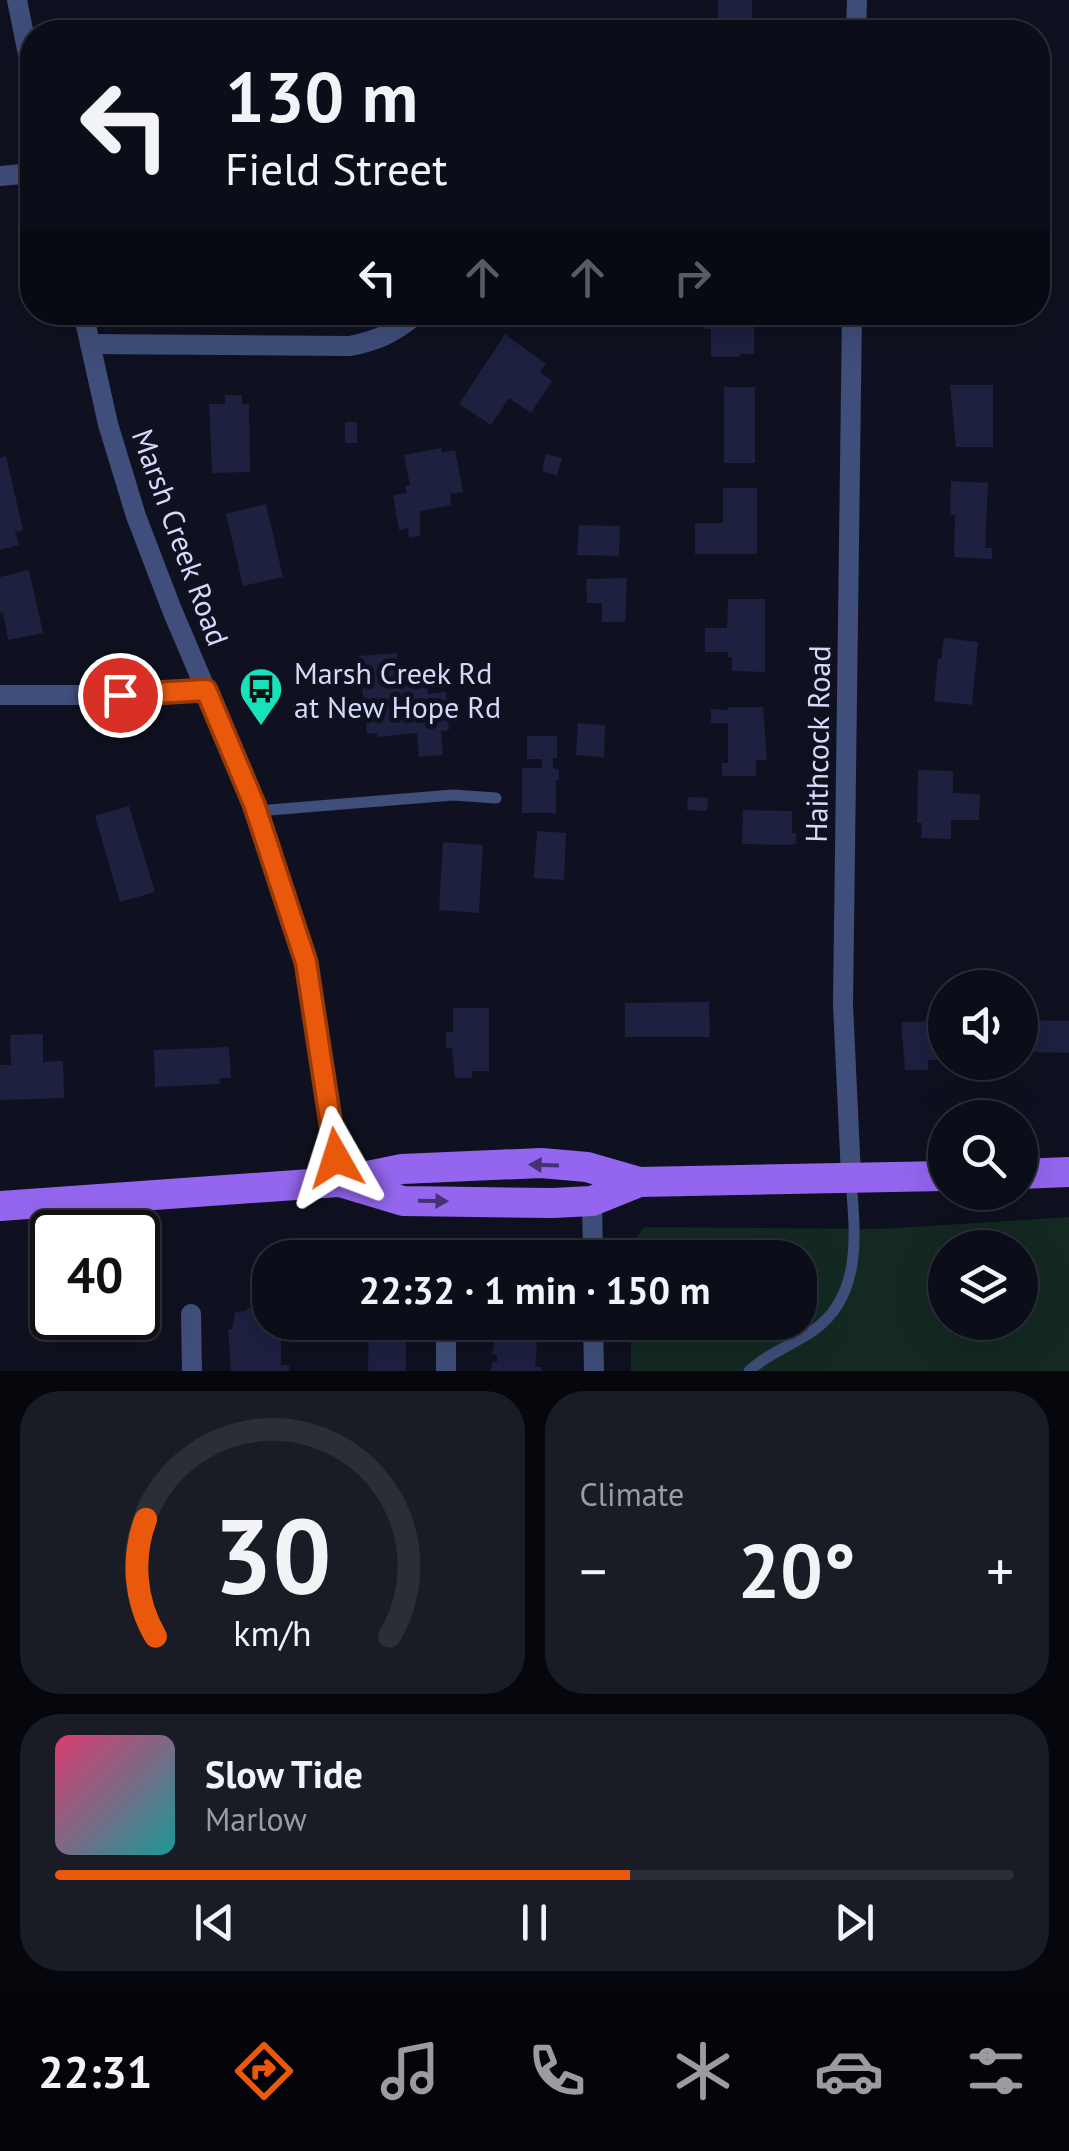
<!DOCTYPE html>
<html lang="en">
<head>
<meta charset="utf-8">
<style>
	body { margin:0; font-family:"PT Sans",sans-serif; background:#191b25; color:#f1f3f6; height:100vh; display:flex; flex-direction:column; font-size:38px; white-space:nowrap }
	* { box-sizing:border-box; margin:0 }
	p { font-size:32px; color:#9a9ca2 }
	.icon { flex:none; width:55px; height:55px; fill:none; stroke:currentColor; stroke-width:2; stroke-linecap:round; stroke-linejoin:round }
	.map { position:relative; height:1371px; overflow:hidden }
	.panel { display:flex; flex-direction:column; gap:20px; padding:20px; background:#06070d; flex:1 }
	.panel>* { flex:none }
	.guide { position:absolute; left:20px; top:20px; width:1030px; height:305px; border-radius:40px; box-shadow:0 10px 40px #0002,0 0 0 2px #2b2d37; background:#0b0d18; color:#f1f3f6; overflow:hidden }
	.fabs { position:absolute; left:928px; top:970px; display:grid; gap:20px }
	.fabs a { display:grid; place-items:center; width:110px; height:110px; border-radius:50%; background:#0b0d18; box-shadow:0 10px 40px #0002,0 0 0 2px #2b2d37; font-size:50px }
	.speed { position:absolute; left:30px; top:1210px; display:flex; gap:20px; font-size:50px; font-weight:700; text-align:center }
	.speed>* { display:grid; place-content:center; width:130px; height:130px; border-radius:50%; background:#0b0d18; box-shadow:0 10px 40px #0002,0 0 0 2px #2b2d37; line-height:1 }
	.speed .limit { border:5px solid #111; border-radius:15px; background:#fff; color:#111 }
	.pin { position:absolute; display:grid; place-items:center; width:85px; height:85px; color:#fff; margin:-42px; border:5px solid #fff; border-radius:50%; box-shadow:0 2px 10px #0007 }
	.me { position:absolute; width:110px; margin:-55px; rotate:354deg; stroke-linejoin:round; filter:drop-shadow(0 0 8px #0008) }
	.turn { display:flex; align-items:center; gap:35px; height:210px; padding:0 40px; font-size:45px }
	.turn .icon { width:130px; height:130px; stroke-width:2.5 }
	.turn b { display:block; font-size:70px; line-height:85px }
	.lanes { display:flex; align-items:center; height:95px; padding:0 40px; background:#0003; justify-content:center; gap:50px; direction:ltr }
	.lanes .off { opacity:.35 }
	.big { font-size:75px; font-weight:700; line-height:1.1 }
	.panel .tile { flex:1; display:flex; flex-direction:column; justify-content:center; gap:15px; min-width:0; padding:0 35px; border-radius:40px; background:#191b25 }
	.panel .dial { align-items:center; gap:0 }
	.dial svg { height:260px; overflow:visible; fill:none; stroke:#2b2d37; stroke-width:7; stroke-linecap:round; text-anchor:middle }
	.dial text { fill:#f1f3f6; stroke:none }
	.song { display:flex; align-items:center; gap:30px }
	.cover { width:120px; height:120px; border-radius:15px; background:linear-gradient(135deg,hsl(340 70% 55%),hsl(180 70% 35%)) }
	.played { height:10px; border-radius:5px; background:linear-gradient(90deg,#ea580c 60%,#2b2d37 60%) }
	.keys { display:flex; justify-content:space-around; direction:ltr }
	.heat { display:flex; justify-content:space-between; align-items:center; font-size:55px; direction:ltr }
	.panel .tiles { flex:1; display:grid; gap:20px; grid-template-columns:1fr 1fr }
	.tile:last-child { grid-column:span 2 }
	.trip { position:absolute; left:252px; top:1240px; width:565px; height:100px; border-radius:40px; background:#0b0d18; box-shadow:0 10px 40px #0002,0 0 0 2px #2b2d37; font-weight:700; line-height:100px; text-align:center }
	.tab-bar { display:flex; height:160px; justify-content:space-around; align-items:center; background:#04050a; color:#9a9ca2 }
	.tab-bar .icon { width:70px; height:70px }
	.tab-bar .current { color:#ea580c }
	.tab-bar b { font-size:45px; color:#f1f3f6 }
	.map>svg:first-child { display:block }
	.park { fill:#132922; fill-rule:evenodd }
	.building { fill:#1d203f }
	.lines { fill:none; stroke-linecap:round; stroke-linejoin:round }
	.service { stroke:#3f4e7a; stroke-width:11 }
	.minor { stroke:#3f4e7a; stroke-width:20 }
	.tertiary { stroke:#3f4e7a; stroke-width:20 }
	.primary { stroke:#9466ef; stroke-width:30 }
	.oneway { fill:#443373 }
	.route-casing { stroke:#983908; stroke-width:25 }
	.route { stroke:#ea580c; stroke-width:18 }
	.labels { text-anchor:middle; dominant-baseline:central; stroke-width:10; stroke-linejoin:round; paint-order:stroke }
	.street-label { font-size:30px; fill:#d3dafa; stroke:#0f1120 }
	.poi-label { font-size:30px; fill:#d3dafa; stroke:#0f1120; text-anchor:start }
</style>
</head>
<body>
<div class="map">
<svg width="1069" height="1371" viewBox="0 0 1069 1371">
	<rect width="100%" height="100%" fill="#0f1120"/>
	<path class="park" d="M 1069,1217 L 1069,1371 L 631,1371 L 631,1323 L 800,1322 L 800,1258 L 631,1257 L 631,1246 L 644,1227 L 882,1229 ZM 945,1248 L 1020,1248 L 1020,1322 L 945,1322 Z"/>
	<path class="building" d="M 718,0 L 752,0 L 752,32 L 718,32 Z
		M 704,312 L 760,312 L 760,319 L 754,319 L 754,354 L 740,354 L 740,357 L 711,357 L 711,329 L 704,329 Z
		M 945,312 L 988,312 L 989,326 L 945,327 Z
		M 505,334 L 546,364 L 540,372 L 552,381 L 531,413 L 509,398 L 491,425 L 459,404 Z
		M 950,385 L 993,385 L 993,447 L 956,447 Z
		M 724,387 L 755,387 L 755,463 L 724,463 Z
		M 225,395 L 242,395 L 242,404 L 249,404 L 250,472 L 212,473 L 209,404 L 225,404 Z
		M 345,422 L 357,422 L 357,443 L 345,443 Z
		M 441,448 L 442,453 L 455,450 L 463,492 L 450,494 L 451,505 L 420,511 L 420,536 L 409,538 L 408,528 L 399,530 L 393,495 L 407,493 L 405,486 L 410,485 L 404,455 Z
		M 546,454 L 562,458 L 557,476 L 542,471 Z
		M 6,456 L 23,530 L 15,532 L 19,545 L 0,550 L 0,458 Z
		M 951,481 L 988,483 L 985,548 L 992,548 L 992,559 L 954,557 L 955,515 L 950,515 Z
		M 723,488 L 757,488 L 757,554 L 695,554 L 695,523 L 723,523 Z
		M 266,504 L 283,577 L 243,586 L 226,514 Z
		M 579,525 L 620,526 L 619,556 L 577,555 Z
		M 29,570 L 43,633 L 8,640 L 3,612 L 0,613 L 0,577 Z
		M 627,578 L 625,622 L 602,622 L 602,603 L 587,603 L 586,579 Z
		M 728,599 L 765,599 L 765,672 L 732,671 L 732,657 L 728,657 L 728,652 L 705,652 L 705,628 L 727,628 Z
		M 944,638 L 978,642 L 972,705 L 934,701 L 938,659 L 941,659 Z
		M 397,653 L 400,681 L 427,679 L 428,694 L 446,692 L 449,730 L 441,731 L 443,755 L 419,757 L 417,733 L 377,737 L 377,733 L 367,734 L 359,656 Z
		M 728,707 L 763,707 L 767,760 L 756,760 L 756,776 L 722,776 L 722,763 L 728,763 L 728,723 L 711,723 L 711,709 L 728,710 Z
		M 578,723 L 605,725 L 604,757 L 576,755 Z
		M 527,736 L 557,736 L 557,758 L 553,758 L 553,768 L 559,770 L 559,780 L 556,780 L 556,813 L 522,813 L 522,768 L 542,768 L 542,759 L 527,759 Z
		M 918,770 L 953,771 L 953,793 L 980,794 L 979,820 L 951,820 L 951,839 L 921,838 L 922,823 L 917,823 Z
		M 688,797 L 708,798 L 707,811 L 687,810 Z
		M 129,806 L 155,892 L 120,902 L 95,816 Z
		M 743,810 L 792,811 L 792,833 L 796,833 L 796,843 L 791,845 L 742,844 Z
		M 537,831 L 566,833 L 564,880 L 534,878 Z
		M 443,842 L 483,845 L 479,913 L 439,910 Z
		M 709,1002 L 710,1037 L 625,1037 L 625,1003 Z
		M 453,1008 L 489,1008 L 489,1071 L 472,1071 L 472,1078 L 455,1078 L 452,1048 L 446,1048 L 446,1032 L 453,1032 Z
		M 1028,1020 L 1069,1021 L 1069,1053 L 1028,1052 Z
		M 945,1021 L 945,1060 L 928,1060 L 928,1070 L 905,1070 L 901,1022 Z
		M 43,1034 L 43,1062 L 63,1061 L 64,1098 L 0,1100 L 0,1065 L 11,1065 L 10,1035 Z
		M 229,1047 L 231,1078 L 219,1078 L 220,1084 L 155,1087 L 154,1050 Z
		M 247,1308 L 258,1308 L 258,1313 L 270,1313 L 270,1322 L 293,1322 L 293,1337 L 281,1338 L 281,1365 L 289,1365 L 289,1371 L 231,1371 L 228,1329 L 232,1329 L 235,1312 L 247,1311 Z
		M 369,1322 L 406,1322 L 406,1371 L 368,1371 Z
		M 492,1322 L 534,1322 L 533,1329 L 538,1329 L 535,1367 L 542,1367 L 542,1371 L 490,1371 L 493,1361 L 497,1362 L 497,1355 L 492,1354 L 497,1326 L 492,1326 Z"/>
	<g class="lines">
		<path class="service" d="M 257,811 L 453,795 L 496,798
			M 749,1371 C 768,1353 793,1345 814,1330 C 863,1295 855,1232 851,1180"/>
		<path class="minor" d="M 856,32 L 857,0
			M 0,176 L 32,173
			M 90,344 L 350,346 C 375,341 393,334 413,317
			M 0,695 L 159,695 L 206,690
			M 851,1176 L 843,1004 L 852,312
			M 592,1201 L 593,1258
			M 191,1314 L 192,1371
			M 446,1322 L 446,1371
			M 593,1322 L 594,1371"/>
		<path class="tertiary" d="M 17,0 L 32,74
			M 83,312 L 108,424 L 136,516 L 172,610 L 254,803 L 306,962 L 331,1110 L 338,1182"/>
		<path class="primary" d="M 1020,1174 L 1069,1172
			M 343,1183 L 403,1201 L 553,1203 L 592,1201 L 639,1182
			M 0,1206 L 338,1182 L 402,1169 L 541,1163 L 587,1167 L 639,1182 L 945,1176"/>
	</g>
	<defs><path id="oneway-solid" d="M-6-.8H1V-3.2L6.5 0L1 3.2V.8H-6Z" transform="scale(2.5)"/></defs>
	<g class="oneway">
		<use href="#oneway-solid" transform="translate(544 1165) rotate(-178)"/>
		<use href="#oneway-solid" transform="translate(433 1201) rotate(1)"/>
	</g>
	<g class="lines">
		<g class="route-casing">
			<path id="route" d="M 120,695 L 206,690 L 254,804 L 306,962 L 336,1158"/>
		</g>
		<use href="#route" class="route"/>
	</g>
	<defs>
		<g id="bus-pin" transform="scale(2.25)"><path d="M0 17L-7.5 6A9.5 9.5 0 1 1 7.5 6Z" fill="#18e1bb" stroke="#0f1120"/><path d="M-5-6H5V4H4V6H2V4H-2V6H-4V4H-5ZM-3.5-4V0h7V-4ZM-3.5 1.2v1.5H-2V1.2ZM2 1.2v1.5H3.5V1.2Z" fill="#111"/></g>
	</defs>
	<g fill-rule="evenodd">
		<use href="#bus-pin" x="261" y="689"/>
	</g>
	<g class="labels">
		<g class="street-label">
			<text transform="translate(181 537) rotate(70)">Marsh Creek Road</text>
			<text transform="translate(817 744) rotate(-89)">Haithcock Road</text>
		</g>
		<g class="poi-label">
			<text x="294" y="672">Marsh Creek Rd<tspan x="294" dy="34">at New Hope Rd</tspan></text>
		</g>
	</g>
</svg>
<div class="fabs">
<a><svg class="icon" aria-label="sound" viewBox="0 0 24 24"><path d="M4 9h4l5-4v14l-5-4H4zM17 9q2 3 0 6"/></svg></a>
<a><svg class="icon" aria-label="search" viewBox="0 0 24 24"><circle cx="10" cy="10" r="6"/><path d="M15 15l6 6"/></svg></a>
<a><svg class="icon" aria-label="layers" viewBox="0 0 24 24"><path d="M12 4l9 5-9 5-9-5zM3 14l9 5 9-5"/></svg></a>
</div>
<div class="speed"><div class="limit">40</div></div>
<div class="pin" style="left:120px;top:695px;background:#d93025"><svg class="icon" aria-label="arrive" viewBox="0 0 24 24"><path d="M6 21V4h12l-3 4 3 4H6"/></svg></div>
<svg class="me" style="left:336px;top:1158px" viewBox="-20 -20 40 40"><path d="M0-17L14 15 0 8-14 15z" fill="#ea580c" stroke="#fff" stroke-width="4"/></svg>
<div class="trip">22:32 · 1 min · 150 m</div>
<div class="guide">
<div class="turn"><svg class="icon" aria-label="left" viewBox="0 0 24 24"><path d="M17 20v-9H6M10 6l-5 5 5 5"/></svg><div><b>130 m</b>Field Street</div></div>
<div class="lanes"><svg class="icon" aria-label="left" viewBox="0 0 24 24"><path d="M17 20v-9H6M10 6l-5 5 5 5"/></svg><svg class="icon off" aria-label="ahead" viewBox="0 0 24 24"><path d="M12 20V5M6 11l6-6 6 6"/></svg><svg class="icon off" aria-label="ahead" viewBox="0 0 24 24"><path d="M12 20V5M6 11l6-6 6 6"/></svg><svg class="icon off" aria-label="right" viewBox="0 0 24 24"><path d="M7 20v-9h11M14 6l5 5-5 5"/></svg></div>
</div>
</div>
<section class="panel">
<div class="tiles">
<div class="tile dial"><svg viewBox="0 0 100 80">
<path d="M14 69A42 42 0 1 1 86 69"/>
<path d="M14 69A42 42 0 0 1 11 33" stroke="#ea580c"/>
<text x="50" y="56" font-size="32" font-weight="700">30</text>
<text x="50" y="72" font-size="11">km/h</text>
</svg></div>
<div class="tile"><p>Climate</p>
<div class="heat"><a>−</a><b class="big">20°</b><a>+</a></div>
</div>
<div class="tile">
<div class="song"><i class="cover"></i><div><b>Slow Tide</b><p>Marlow</p></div></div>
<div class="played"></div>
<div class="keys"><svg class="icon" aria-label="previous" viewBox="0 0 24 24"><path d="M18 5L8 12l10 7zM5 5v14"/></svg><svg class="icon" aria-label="pause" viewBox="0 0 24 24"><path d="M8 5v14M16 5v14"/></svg><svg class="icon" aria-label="next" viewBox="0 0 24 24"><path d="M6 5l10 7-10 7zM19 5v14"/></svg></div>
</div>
</div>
</section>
<nav class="tab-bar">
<b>22:31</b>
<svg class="icon current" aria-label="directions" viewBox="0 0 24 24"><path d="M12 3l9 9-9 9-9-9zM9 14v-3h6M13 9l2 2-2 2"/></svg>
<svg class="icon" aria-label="music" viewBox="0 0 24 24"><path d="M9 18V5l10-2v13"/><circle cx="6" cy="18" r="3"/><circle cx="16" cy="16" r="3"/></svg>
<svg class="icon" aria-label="phone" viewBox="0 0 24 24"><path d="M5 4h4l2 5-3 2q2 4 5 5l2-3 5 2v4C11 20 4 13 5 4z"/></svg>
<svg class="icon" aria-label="climate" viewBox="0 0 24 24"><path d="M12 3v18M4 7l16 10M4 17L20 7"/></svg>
<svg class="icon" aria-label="car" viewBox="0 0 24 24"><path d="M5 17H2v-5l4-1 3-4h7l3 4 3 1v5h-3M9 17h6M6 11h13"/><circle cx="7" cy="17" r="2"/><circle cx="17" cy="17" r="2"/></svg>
<svg class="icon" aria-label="filters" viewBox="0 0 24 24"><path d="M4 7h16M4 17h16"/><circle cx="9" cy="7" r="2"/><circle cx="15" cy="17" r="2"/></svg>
</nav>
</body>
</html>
